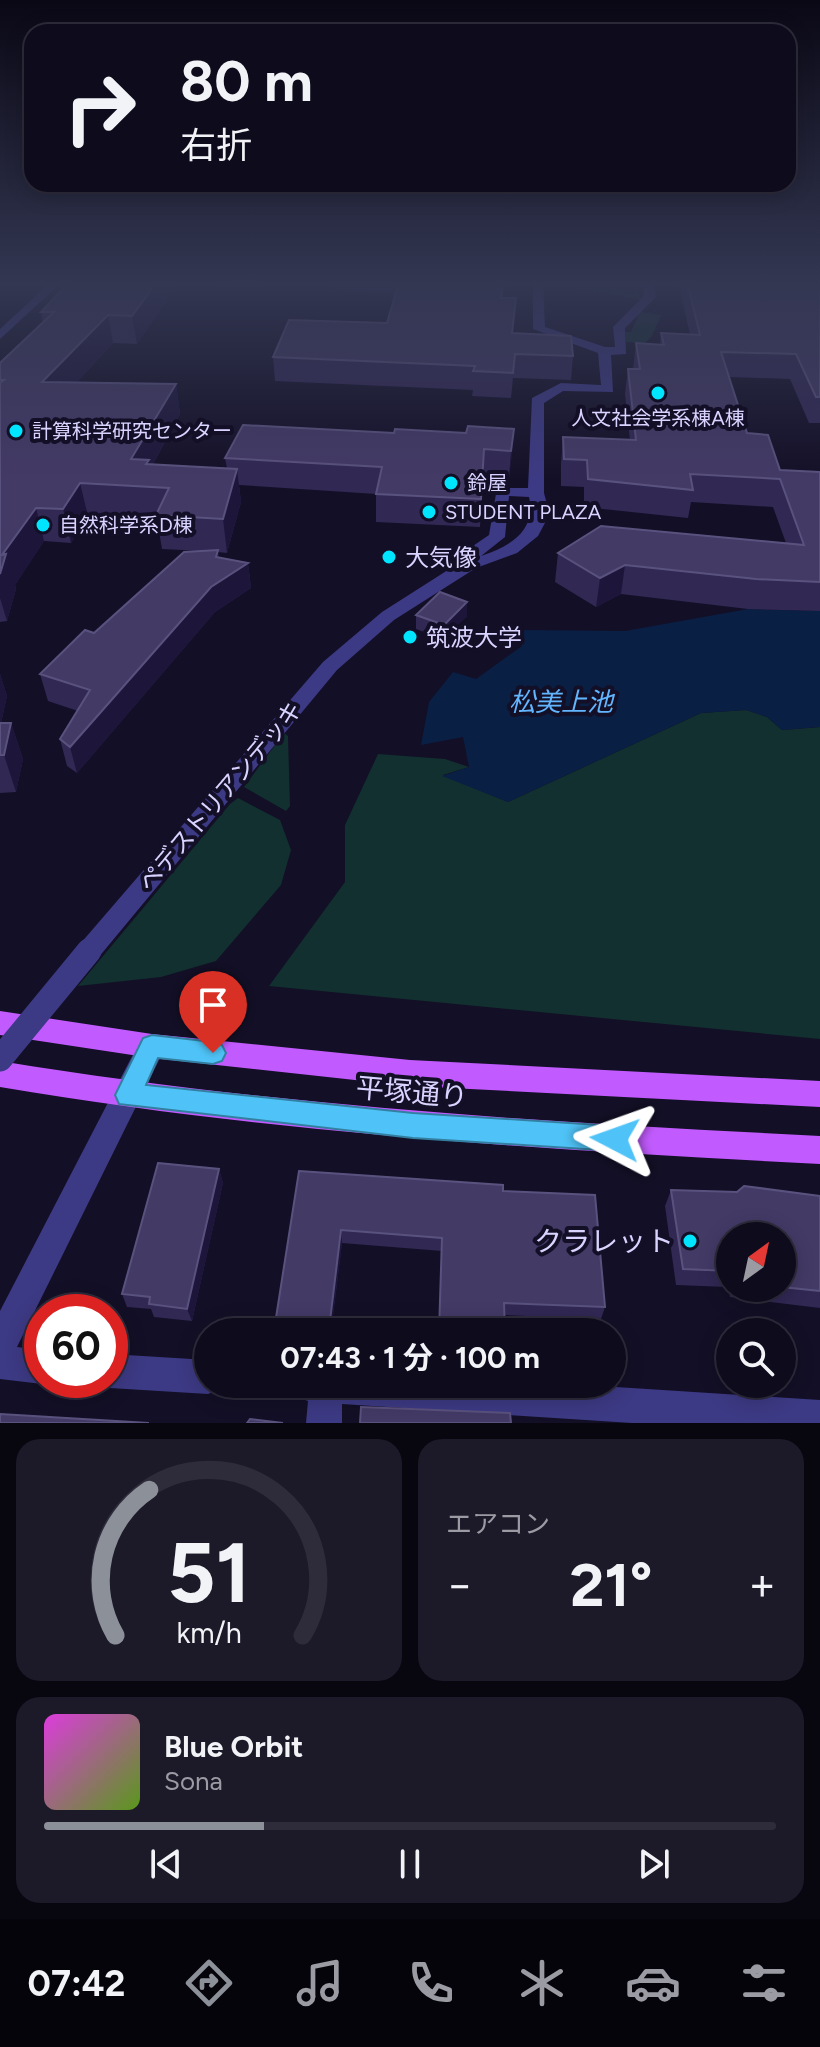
<!DOCTYPE html>
<html lang="ja">
<head>
<meta charset="utf-8">
<style>
	body { margin:0; font-family:Figtree,"Noto Sans JP",sans-serif; background:#1c1929; color:#f1f3f6; height:100vh; display:flex; flex-direction:column; font-size:30px; white-space:nowrap }
	* { box-sizing:border-box; margin:0 }
	p { font-size:26px; color:#9b9ba3 }
	.icon { flex:none; width:44px; height:44px; fill:none; stroke:currentColor; stroke-width:2; stroke-linecap:round; stroke-linejoin:round }
	.map { position:relative; height:1423px; overflow:hidden }
	.drawer { display:flex; flex-direction:column; gap:16px; padding:16px; background:#08060f; flex:1 }
	.drawer>* { flex:none }
	.hud { position:absolute; left:24px; top:24px; width:772px; height:168px; border-radius:24px; box-shadow:0 4px 20px #0003,0 0 0 2px #2e2b3b; background:#0e0b1c; color:#f1f3f6; overflow:hidden }
	.needle { width:52px; rotate:33deg }
	.controls { position:absolute; left:716px; top:1222px; display:grid; gap:16px }
	.controls a { display:grid; place-items:center; width:80px; height:80px; border-radius:50%; background:#0e0b1c; box-shadow:0 4px 20px #0003,0 0 0 2px #2e2b3b; font-size:40px }
	.speed { position:absolute; left:24px; top:1294px; display:flex; gap:16px; font-size:40px; font-weight:700; text-align:center }
	.speed>* { display:grid; place-content:center; width:104px; height:104px; border-radius:50%; background:#0e0b1c; box-shadow:0 4px 20px #0003,0 0 0 2px #2e2b3b; line-height:1 }
	.speed .limit { border:12px solid #d22; background:#fff; color:#111 }
	.pin { position:absolute; display:grid; place-items:center; width:68px; height:68px; color:#fff; margin:-82px -34px; border-radius:50% 50% 50% 0; rotate:-45deg; box-shadow:0 0 8px #0007 }
	.pin .icon { rotate:45deg }
	.me { position:absolute; width:88px; margin:-44px; rotate:274deg; stroke-linejoin:round; filter:drop-shadow(0 0 6px #0008) }
	.turn { display:flex; align-items:center; gap:28px; height:168px; padding:0 24px; font-size:36px }
	.turn .icon { width:104px; height:104px; stroke-width:2.5 }
	.turn b { display:block; font-size:56px; line-height:68px }
	.big { font-size:60px; font-weight:700; line-height:1.1 }
	.drawer .widget { flex:1; display:flex; flex-direction:column; justify-content:center; gap:12px; min-width:0; padding:0 28px; border-radius:24px; background:#1c1929 }
	.drawer .dial { align-items:center; gap:0 }
	.dial svg { height:208px; overflow:visible; fill:none; stroke:#2e2b3b; stroke-width:7; stroke-linecap:round; text-anchor:middle }
	.dial text { fill:#f1f3f6; stroke:none }
	.song { display:flex; align-items:center; gap:24px }
	.cover { width:96px; height:96px; border-radius:12px; background:linear-gradient(135deg,hsl(300 70% 55%),hsl(90 70% 35%)) }
	.played { height:8px; border-radius:4px; background:linear-gradient(90deg,#8c9099 30%,#2e2b3b 30%) }
	.keys { display:flex; justify-content:space-around; direction:ltr }
	.heat { display:flex; justify-content:space-between; align-items:center; font-size:44px; direction:ltr }
	.drawer .tiles { flex:1; display:grid; gap:16px; grid-template-columns:1fr 1fr }
	.widget:last-child { grid-column:span 2 }
	.trip { position:absolute; left:194px; top:1318px; width:432px; height:80px; border-radius:40px; background:#0e0b1c; box-shadow:0 4px 20px #0003,0 0 0 2px #2e2b3b; font-weight:700; line-height:80px; text-align:center }
	.tab-bar { display:flex; height:128px; justify-content:space-around; align-items:center; background:#06040b; color:#9b9ba3 }
	.tab-bar .icon { width:56px; height:56px }
	.tab-bar .active { color:#8c9099 }
	.tab-bar b { font-size:36px; color:#f1f3f6 }
	.map>svg:first-child { display:block }
	.green { fill:#12302f }
	.water { fill:#0a1f44 }
	.lines { fill:none; stroke-linecap:round; stroke-linejoin:round }
	.minor { fill:#3d3a85; fill-rule:evenodd }
	.major { fill:#c25bff; fill-rule:evenodd }
	.minor-bridge { stroke:#3d3a85; stroke-width:25 }
	.wall { fill:#312854; fill-rule:evenodd }
	.shaded-wall { fill:#1d163a }
	.building { fill:#433a66; stroke:#5a527e; stroke-width:2 }
	.route { fill:#4fc3f7; stroke:#337fa1; stroke-width:2 }
	.poi-dot { fill:#00e5ff; stroke:#130f26; stroke-width:3 }
	.labels { text-anchor:middle; dominant-baseline:central; stroke-width:8; stroke-linejoin:round; paint-order:stroke }
	.far-poi-label { font-size:20px; fill:#d9d4ff; stroke:#130f26; text-anchor:start }
	.poi-label { font-size:24px; fill:#d9d4ff; stroke:#130f26; text-anchor:start }
	.street-label { font-size:24px; fill:#d9d4ff; stroke:#130f26 }
	.water-label { font-size:26px; font-style:italic; fill:#62b6ff; stroke:#130f26 }
	.near-street-label { font-size:28px; fill:#d9d4ff; stroke:#130f26 }
	.near-poi-label { font-size:28px; fill:#d9d4ff; stroke:#130f26; text-anchor:end }
</style>
</head>
<body>
<div class="map">
<svg width="820" height="1423" viewBox="0 0 820 1423">
	<rect width="100%" height="100%" fill="#130f26"/>
	<path class="green" d="M 542,282 L 608,282 L 638,288 L 641,300 L 566,286 L 542,289 Z
		M 640,312 L 661,315 L 652,336 L 645,343 L 626,342 L 625,332 L 631,332 Z
		M 746,710 L 767,717 L 782,730 L 820,727 L 820,1039 L 269,986 L 345,882 L 345,825 L 378,754 L 445,759 L 469,767 L 443,775 L 508,802 L 701,713 Z
		M 284,733 L 288,736 L 290,806 L 286,811 L 244,787 Z
		M 238,798 L 280,820 L 291,850 L 281,885 L 216,961 L 161,977 L 78,986 L 230,804 Z"/>
	<path class="water" d="M 748,609 L 820,611 L 820,727 L 782,730 L 767,717 L 746,710 L 701,713 L 508,802 L 442,776 L 469,767 L 463,737 L 421,745 L 429,702 L 453,672 L 476,679 L 522,646 L 511,637 L 523,630 L 625,631 Z"/>
	<g class="lines">
		<path class="minor" d="M 51,282 L 62,282 L 0,339 L 0,329 Z
			M 533,282 L 543,282 L 545,327 L 605,347 L 615,347 L 613,327 L 644,296 L 642,282 L 652,282 L 656,297 L 625,328 L 626,354 L 611,355 L 613,392 L 563,391 L 544,403 L 544,493 L 548,508 L 546,521 L 538,536 L 517,553 L 476,568 L 394,620 L 337,670 L 98,958 L 89,961 L 80,958 L 76,951 L 80,944 L 323,662 L 382,612 L 462,561 L 467,550 L 489,535 L 497,488 L 528,488 L 532,398 L 561,383 L 601,385 L 598,353 L 533,329 ZM 509,496 L 529,497 C 537,531 509,547 481,556 L 505,537 Z
			M 152,1034 L 162,1037 L 166,1046 L 17,1347 L 42,1350 L 42,1380 L 52,1380 L 42,1384 L 0,1379 L 0,1311 L 142,1037 Z
			M 110,1354 L 208,1360 L 208,1384 L 222,1384 L 220,1389 L 208,1394 L 110,1388 L 97,1380 L 110,1380 Z
			M 289,1384 L 569,1384 L 820,1400 L 820,1423 L 632,1423 L 342,1404 L 342,1423 L 306,1423 L 308,1401 L 294,1396 Z"/>
		<path class="major" d="M 0,1011 L 152,1034 L 410,1060 L 820,1081 L 820,1107 L 410,1086 L 152,1058 L 0,1035 Z
			M 0,1061 C 272,1106 545,1122 820,1136 L 820,1164 C 545,1150 272,1133 0,1087 Z"/>
		<path class="minor-bridge" d="M 0,1059 L 89,951"/>
	</g>
	<path class="wall" d="M 69,282 L 258,282 L 256,286 L 179,283 L 137,344 L 113,343 L 77,382 L 176,384 L 180,414 L 153,464 L 227,468 L 225,458 L 394,433 L 466,433 L 514,429 L 509,478 L 483,476 L 480,527 L 376,522 L 376,494 L 239,485 L 241,502 L 227,553 L 218,552 L 219,558 L 248,563 L 251,588 L 215,612 L 77,773 L 67,766 L 60,739 L 78,711 L 48,701 L 40,674 L 203,551 L 162,549 L 157,520 L 88,516 L 71,543 L 44,541 L 15,585 L 16,589 L 7,621 L 0,622 L 0,363 L 43,322 L 41,312 Z
		M 332,282 L 504,282 L 503,298 L 513,333 L 573,356 L 571,380 L 513,378 L 511,398 L 472,396 L 473,390 L 275,381 L 273,357 L 387,323 L 396,292 L 333,290 Z
		M 678,282 L 820,282 L 820,423 L 809,423 L 790,379 L 729,377 L 747,433 L 780,470 L 820,472 L 820,611 L 748,609 L 621,594 L 596,607 L 555,582 L 558,553 L 786,543 L 773,507 L 691,502 L 688,518 L 584,507 L 584,487 L 561,486 L 561,464 L 563,437 L 630,440 L 625,394 L 628,369 L 633,369 L 636,343 L 660,344 L 661,333 L 690,334 Z
		M 416,615 L 467,616 L 443,639 L 416,629 Z
		M 0,674 L 7,696 L 1,723 L 11,723 L 23,759 L 16,792 L 0,793 Z
		M 219,1169 L 223,1183 L 192,1321 L 154,1317 L 151,1309 L 127,1307 L 122,1294 Z
		M 299,1171 L 503,1191 L 605,1307 L 601,1319 L 505,1315 L 442,1251 L 342,1243 L 331,1332 L 277,1332 L 275,1324 Z
		M 671,1190 L 820,1196 L 820,1308 L 730,1297 L 728,1287 L 676,1285 L 665,1206 ZM 730,1236 L 782,1236 L 782,1288 L 730,1288 Z"/>
	<path class="shaded-wall" d="M 157,282 L 178,282 L 179,283 L 137,344 L 132,316 Z
		M 108,315 L 113,343 L 49,412 L 42,382 Z
		M 176,384 L 180,414 L 150,469 L 131,459 Z
		M 514,429 L 512,455 L 509,478 L 511,451 Z
		M 237,469 L 241,502 L 227,553 L 223,519 Z
		M 80,483 L 88,516 L 71,543 L 63,509 Z
		M 36,508 L 44,541 L 15,585 L 16,589 L 7,621 L 0,598 L 0,574 L 2,555 Z
		M 218,550 L 221,575 L 248,563 L 251,588 L 215,612 L 77,773 L 70,747 L 216,557 Z
		M 625,565 L 621,594 L 596,607 L 600,578 Z
		M 467,602 L 467,616 L 443,639 L 444,625 Z
		M 0,674 L 7,696 L 0,727 Z
		M 11,723 L 23,759 L 16,792 L 4,755 Z
		M 219,1169 L 223,1183 L 192,1321 L 187,1309 Z
		M 341,1230 L 342,1243 L 331,1332 L 329,1332 Z
		M 100,1299 L 103,1305 L 101,1312 L 97,1312 Z"/>
	<path class="building" d="M 69,282 L 157,282 L 132,316 L 108,315 L 42,382 L 176,384 L 131,459 L 149,460 L 146,464 L 237,469 L 223,519 L 156,515 L 169,488 L 80,483 L 63,509 L 36,508 L 2,555 L 6,554 L 0,574 L 0,383 L 4,380 L 0,380 L 0,363 L 54,312 L 41,312 Z
		M 399,282 L 503,282 L 501,298 L 516,298 L 512,333 L 571,336 L 573,356 L 515,354 L 513,373 L 473,371 L 475,366 L 273,357 L 289,320 L 387,323 Z
		M 687,282 L 820,282 L 820,397 L 816,397 L 796,354 L 721,352 L 747,433 L 768,435 L 780,470 L 820,472 L 820,582 L 756,579 L 625,565 L 600,578 L 558,553 L 601,526 L 804,545 L 780,479 L 690,474 L 693,490 L 588,479 L 587,460 L 564,459 L 563,437 L 636,440 L 628,369 L 640,369 L 636,343 L 664,345 L 661,333 L 700,335 Z
		M 243,425 L 394,433 L 395,429 L 466,433 L 468,426 L 514,429 L 511,451 L 484,449 L 481,499 L 376,494 L 382,467 L 225,458 Z
		M 218,550 L 216,557 L 248,563 L 211,587 L 70,747 L 60,739 L 90,690 L 40,674 L 85,630 L 94,633 L 184,552 Z
		M 440,592 L 467,602 L 444,625 L 416,615 Z
		M 0,723 L 11,723 L 4,755 L 0,755 Z
		M 158,1163 L 219,1169 L 187,1309 L 149,1304 L 150,1297 L 122,1294 Z
		M 299,1171 L 503,1185 L 503,1191 L 595,1195 L 605,1307 L 504,1303 L 505,1332 L 439,1332 L 442,1238 L 341,1230 L 329,1329 L 275,1324 Z
		M 744,1186 L 820,1196 L 820,1291 L 782,1287 L 782,1236 L 730,1236 L 730,1271 L 683,1269 L 671,1190 L 737,1192 Z
		M 75,1296 L 100,1299 L 97,1312 L 69,1312 Z
		M 361,1407 L 510,1413 L 511,1423 L 360,1423 Z
		M 0,1414 L 149,1423 L 0,1423 Z
		M 250,1419 L 283,1423 L 247,1423 Z"/>
	<linearGradient id="sky" x2="0" y2="1"><stop stop-color="#0a0815"/><stop offset="0.59" stop-color="#333752"/><stop offset="1" stop-color="#333752" stop-opacity="0"/></linearGradient>
	<rect width="820" height="481" fill="url(#sky)"/>
	<path class="route" d="M 152,1035 L 213,1042 L 222,1045 L 226,1053 L 222,1061 L 213,1064 L 158,1058 L 146,1085 L 413,1113 L 615,1126 L 624,1130 L 628,1139 L 624,1148 L 615,1151 L 413,1138 L 119,1104 L 115,1095 L 143,1038 Z"/>
	<g class="poi-dot">
		<circle cx="658" cy="393" r="8"/>
		<circle cx="16" cy="431" r="8"/>
		<circle cx="451" cy="483" r="8"/>
		<circle cx="429" cy="512" r="8"/>
		<circle cx="43" cy="525" r="8"/>
		<circle cx="389" cy="557" r="8"/>
		<circle cx="410" cy="637" r="8"/>
		<circle cx="690" cy="1241" r="8"/>
	</g>
	<g class="labels">
		<g class="far-poi-label">
			<text x="658" y="418" text-anchor="middle">人文社会学系棟A棟</text>
			<text x="32" y="431">計算科学研究センター</text>
			<text x="467" y="483">鈴屋</text>
			<text x="445" y="512">STUDENT PLAZA</text>
			<text x="59" y="525">自然科学系D棟</text>
		</g>
		<g class="poi-label">
			<text x="405" y="557">大気像</text>
			<text x="426" y="637">筑波大学</text>
		</g>
		<g class="street-label">
			<text transform="translate(220 796) rotate(-50)">ペデストリアンデッキ</text>
		</g>
		<g class="water-label">
			<text x="561" y="702">松美上池</text>
		</g>
		<g class="near-street-label">
			<text transform="translate(412 1092) rotate(5)">平塚通り</text>
		</g>
		<g class="near-poi-label">
			<text x="674" y="1241">クラレット</text>
		</g>
	</g>
</svg>
<div class="controls">
<a><svg class="needle" viewBox="-14 -14 28 28"><path d="M0-13l5 13h-10z" fill="#e53935"/><path d="M0 13l5-13h-10z" fill="#9b9ba3"/></svg></a>
<a><svg class="icon" aria-label="search" viewBox="0 0 24 24"><circle cx="10" cy="10" r="6"/><path d="M15 15l6 6"/></svg></a>
</div>
<div class="speed"><div class="limit">60</div></div>
<div class="pin" style="left:213px;top:1053px;background:#d93025"><svg class="icon" aria-label="arrive" viewBox="0 0 24 24"><path d="M6 21V4h12l-3 4 3 4H6"/></svg></div>
<svg class="me" style="left:615px;top:1139px" viewBox="-20 -20 40 40"><path d="M0-17L14 15 0 8-14 15z" fill="#4fc3f7" stroke="#fff" stroke-width="4"/></svg>
<div class="trip">07:43 · 1 分 · 100 m</div>
<div class="hud">
<div class="turn"><svg class="icon" aria-label="right" viewBox="0 0 24 24"><path d="M7 20v-9h11M14 6l5 5-5 5"/></svg><div><b>80 m</b>右折</div></div>
</div>
</div>
<section class="drawer">
<div class="tiles">
<div class="widget dial"><svg viewBox="0 0 100 80">
<path d="M14 69A42 42 0 1 1 86 69"/>
<path d="M14 69A42 42 0 0 1 27 13" stroke="#8c9099"/>
<text x="50" y="56" font-size="32" font-weight="700">51</text>
<text x="50" y="72" font-size="11">km/h</text>
</svg></div>
<div class="widget"><p>エアコン</p>
<div class="heat"><a>−</a><b class="big">21°</b><a>+</a></div>
</div>
<div class="widget">
<div class="song"><i class="cover"></i><div><b>Blue Orbit</b><p>Sona</p></div></div>
<div class="played"></div>
<div class="keys"><svg class="icon" aria-label="previous" viewBox="0 0 24 24"><path d="M18 5L8 12l10 7zM5 5v14"/></svg><svg class="icon" aria-label="pause" viewBox="0 0 24 24"><path d="M8 5v14M16 5v14"/></svg><svg class="icon" aria-label="next" viewBox="0 0 24 24"><path d="M6 5l10 7-10 7zM19 5v14"/></svg></div>
</div>
</div>
</section>
<nav class="tab-bar">
<b>07:42</b>
<svg class="icon active" aria-label="directions" viewBox="0 0 24 24"><path d="M12 3l9 9-9 9-9-9zM9 14v-3h6M13 9l2 2-2 2"/></svg>
<svg class="icon" aria-label="music" viewBox="0 0 24 24"><path d="M9 18V5l10-2v13"/><circle cx="6" cy="18" r="3"/><circle cx="16" cy="16" r="3"/></svg>
<svg class="icon" aria-label="phone" viewBox="0 0 24 24"><path d="M5 4h4l2 5-3 2q2 4 5 5l2-3 5 2v4C11 20 4 13 5 4z"/></svg>
<svg class="icon" aria-label="climate" viewBox="0 0 24 24"><path d="M12 3v18M4 7l16 10M4 17L20 7"/></svg>
<svg class="icon" aria-label="car" viewBox="0 0 24 24"><path d="M5 17H2v-5l4-1 3-4h7l3 4 3 1v5h-3M9 17h6M6 11h13"/><circle cx="7" cy="17" r="2"/><circle cx="17" cy="17" r="2"/></svg>
<svg class="icon" aria-label="filters" viewBox="0 0 24 24"><path d="M4 7h16M4 17h16"/><circle cx="9" cy="7" r="2"/><circle cx="15" cy="17" r="2"/></svg>
</nav>
</body>
</html>
